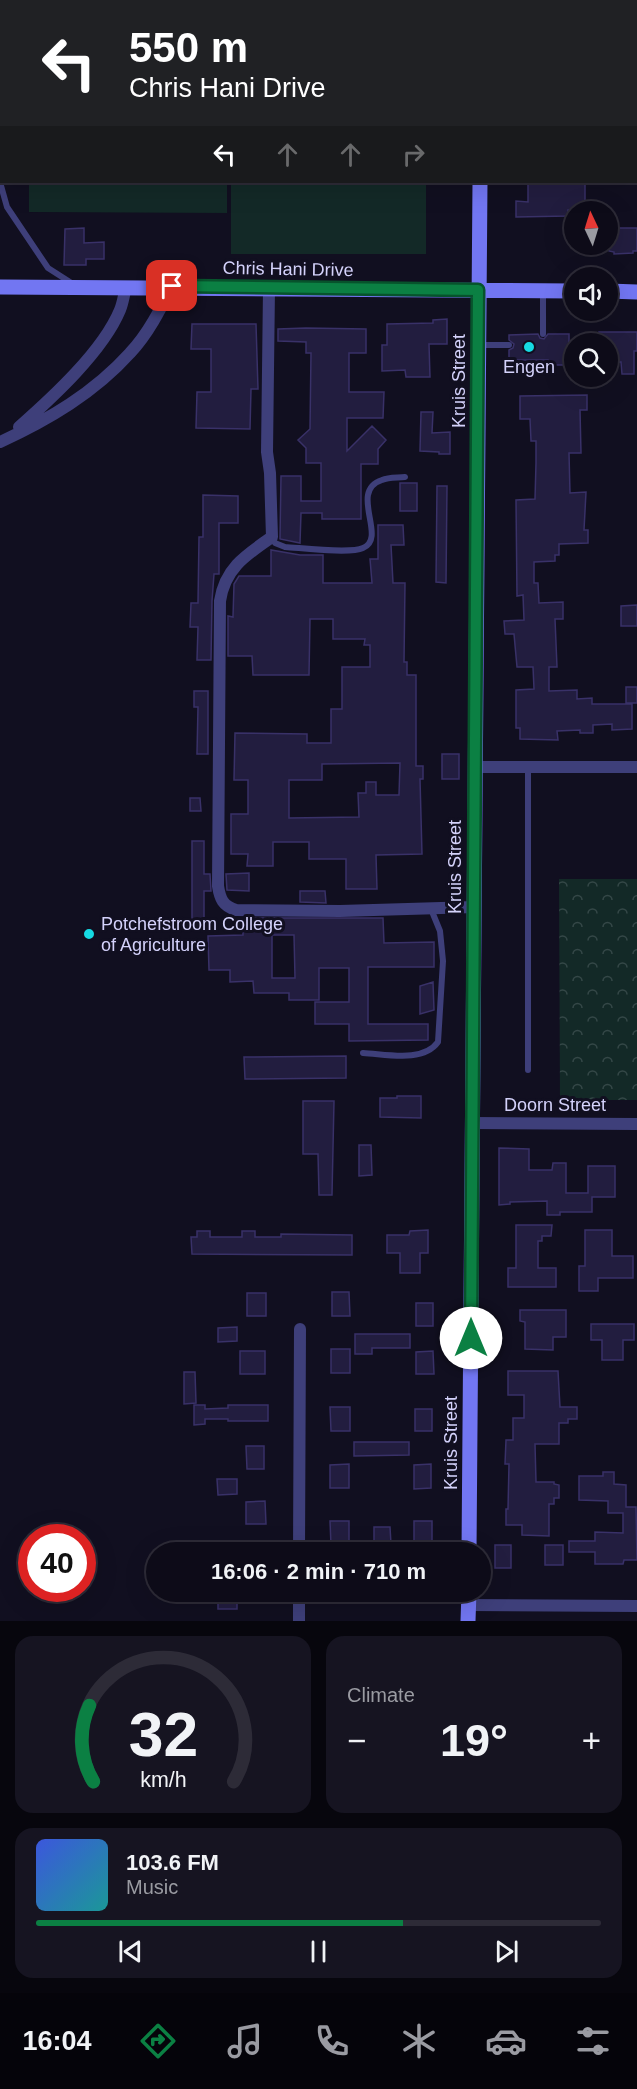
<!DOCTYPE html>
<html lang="en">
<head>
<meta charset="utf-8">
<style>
	body { margin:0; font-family:Arial,sans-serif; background:#161421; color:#f1f3f6; height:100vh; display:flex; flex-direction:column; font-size:22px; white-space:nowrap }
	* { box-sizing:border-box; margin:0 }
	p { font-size:20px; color:#9a9ba2 }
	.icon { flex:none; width:33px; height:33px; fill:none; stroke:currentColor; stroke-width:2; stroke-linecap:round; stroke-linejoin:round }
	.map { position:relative; height:1621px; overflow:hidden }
	.panel { display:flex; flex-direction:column; gap:15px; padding:15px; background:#07060d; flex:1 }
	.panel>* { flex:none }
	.banner { position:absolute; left:0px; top:0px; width:638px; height:183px; box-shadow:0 6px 24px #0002,0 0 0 2px #2d2b37; background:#202124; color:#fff; overflow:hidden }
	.needle { width:39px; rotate:356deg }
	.fabs { position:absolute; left:564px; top:201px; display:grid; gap:12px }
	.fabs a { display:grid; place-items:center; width:54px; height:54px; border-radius:50%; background:#0d0b18; box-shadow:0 6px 24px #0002,0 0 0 2px #2d2b37; font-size:30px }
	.speed { position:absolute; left:18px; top:1524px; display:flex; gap:12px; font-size:30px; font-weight:700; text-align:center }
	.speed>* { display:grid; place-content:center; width:78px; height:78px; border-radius:50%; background:#0d0b18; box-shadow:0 6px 24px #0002,0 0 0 2px #2d2b37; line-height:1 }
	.speed .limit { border:9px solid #d22; background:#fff; color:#111 }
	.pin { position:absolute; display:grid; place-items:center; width:51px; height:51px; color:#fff; margin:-26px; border-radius:12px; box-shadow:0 3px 9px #0006 }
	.me { position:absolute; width:66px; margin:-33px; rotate:0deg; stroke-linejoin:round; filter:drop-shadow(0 0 4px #0008) }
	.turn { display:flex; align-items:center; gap:21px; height:126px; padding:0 30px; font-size:27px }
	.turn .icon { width:78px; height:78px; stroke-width:2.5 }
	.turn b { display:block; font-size:42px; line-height:51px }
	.lanes { display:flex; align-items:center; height:57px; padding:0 30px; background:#0003; justify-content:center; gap:30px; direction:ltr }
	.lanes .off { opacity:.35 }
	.big { font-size:45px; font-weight:600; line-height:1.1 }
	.panel .tile { flex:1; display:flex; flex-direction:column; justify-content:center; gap:9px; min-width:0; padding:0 21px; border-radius:18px; background:#161421 }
	.panel .dial { align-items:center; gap:0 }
	.dial svg { height:156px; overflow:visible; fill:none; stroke:#2d2b37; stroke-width:7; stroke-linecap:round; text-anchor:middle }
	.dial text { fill:#f1f3f6; stroke:none }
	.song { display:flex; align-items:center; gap:18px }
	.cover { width:72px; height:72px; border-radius:9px; background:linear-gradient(135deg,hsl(230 70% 55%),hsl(180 70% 35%)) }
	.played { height:6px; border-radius:3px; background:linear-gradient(90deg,#0b8043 65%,#2d2b37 65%) }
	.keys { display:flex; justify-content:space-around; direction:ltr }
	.heat { display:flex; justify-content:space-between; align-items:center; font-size:33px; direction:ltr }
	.panel .tiles { flex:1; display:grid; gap:15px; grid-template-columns:1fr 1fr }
	.tile:last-child { grid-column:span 2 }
	.trip { position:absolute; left:146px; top:1542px; width:345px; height:60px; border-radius:30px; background:#0d0b18; box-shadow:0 6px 24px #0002,0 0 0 2px #2d2b37; font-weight:600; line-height:60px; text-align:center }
	.tab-bar { display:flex; height:96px; justify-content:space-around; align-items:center; background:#05040a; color:#9a9ba2 }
	.tab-bar .icon { width:42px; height:42px }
	.tab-bar .current { color:#0b8043 }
	.tab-bar b { font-size:27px; color:#f1f3f6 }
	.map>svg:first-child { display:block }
	.grass { fill:#132927 }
	.forest { fill:url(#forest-crowns) }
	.building { fill:#221d3f; stroke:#393168; stroke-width:1.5; fill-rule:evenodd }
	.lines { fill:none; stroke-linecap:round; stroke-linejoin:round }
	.lane { stroke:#3e3f7a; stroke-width:6 }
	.street { stroke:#3e3f7a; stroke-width:12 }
	.secondary { stroke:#7276f2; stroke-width:15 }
	.route-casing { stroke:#07532c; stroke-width:15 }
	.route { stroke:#0b8043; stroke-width:10 }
	.poi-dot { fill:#16dae3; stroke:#110f20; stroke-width:2 }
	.labels { text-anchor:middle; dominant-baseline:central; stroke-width:6; stroke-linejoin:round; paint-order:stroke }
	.street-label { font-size:18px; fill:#d4d2fb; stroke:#110f20 }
	.poi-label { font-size:18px; fill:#d4d2fb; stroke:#110f20 }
</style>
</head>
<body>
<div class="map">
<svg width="637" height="1621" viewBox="0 0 637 1621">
	<defs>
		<pattern id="forest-crowns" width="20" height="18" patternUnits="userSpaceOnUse" patternTransform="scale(1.5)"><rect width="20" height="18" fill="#132927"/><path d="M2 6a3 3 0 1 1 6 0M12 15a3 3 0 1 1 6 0" fill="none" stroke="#344747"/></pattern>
	</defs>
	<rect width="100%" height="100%" fill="#110f20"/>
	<path class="grass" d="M 230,0 L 426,0 L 426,1 L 230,2 Z
		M 29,182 L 227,182 L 227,213 L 29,212 Z
		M 231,182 L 426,182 L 426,254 L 231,254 Z"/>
	<path class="forest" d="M 559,879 L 637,879 L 637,1100 L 560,1100 Z"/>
	<path class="building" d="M 528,182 L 585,182 L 585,211 L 568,210 L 568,216 L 516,217 L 516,201 L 528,202 Z
		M 84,228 L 84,243 L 104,242 L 104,259 L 86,259 L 86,265 L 64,265 L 65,229 Z
		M 609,228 L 637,228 L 637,251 L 633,251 L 633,253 L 614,254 L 614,252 L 609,251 Z
		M 447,319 L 447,344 L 429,344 L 430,377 L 406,377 L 405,370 L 382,371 L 382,345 L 387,345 L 387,324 L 433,323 L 433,320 Z
		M 192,324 L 256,324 L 258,389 L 251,389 L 250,429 L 196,428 L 197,392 L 211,392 L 211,349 L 191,349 Z
		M 306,328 L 366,329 L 366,353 L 349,353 L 349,392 L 384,392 L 383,418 L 347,418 L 347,451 L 372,426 L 386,440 L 378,449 L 378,464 L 361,464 L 361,519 L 322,519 L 322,513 L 301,513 L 300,543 L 280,539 L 281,476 L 301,476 L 301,501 L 321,501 L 321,463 L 306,463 L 306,448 L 298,440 L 310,429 L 311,353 L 306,353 L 306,342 L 278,341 L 278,329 Z
		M 599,332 L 637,332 L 637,351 L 634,351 L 634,374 L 622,374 L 621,362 L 608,362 L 608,344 L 599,344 Z
		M 538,334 L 540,338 L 544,339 L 548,334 L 569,334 L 569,365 L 548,365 L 548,360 L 509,360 L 509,350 L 513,348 L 514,344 L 509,340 L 509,335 Z
		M 587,395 L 587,410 L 580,410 L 581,453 L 569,453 L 570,493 L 586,492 L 584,530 L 588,530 L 588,543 L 559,544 L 559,555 L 555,555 L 555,561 L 534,562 L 534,583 L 538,583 L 539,603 L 563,602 L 563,619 L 555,619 L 557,667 L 549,667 L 549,691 L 577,690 L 577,699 L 592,698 L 592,704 L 632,704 L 632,729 L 612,730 L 612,724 L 593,725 L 593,733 L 580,733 L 580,730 L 557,731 L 558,740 L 520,739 L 520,728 L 516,728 L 516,690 L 534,689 L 533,667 L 517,667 L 514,634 L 505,634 L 504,621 L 524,620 L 523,595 L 517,596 L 516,500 L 535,499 L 536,463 L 536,441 L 531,441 L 530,419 L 520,419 L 520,396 Z
		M 421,412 L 433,412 L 432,433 L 450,432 L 450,454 L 439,454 L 439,452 L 420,451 Z
		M 400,483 L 417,483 L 417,511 L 400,511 Z
		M 437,486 L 447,486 L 446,583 L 436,582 Z
		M 203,495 L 238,496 L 238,523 L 219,523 L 219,574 L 214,574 L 212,601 L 211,660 L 197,660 L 198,627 L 190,627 L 191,603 L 198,603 L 199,537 L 203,537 Z
		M 378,525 L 403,525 L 404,545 L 391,545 L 393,583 L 405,583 L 404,662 L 407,662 L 407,675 L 416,675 L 416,766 L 423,766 L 423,779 L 420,779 L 422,854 L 376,855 L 377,889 L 346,889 L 346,859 L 309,859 L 309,842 L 273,842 L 273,866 L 247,866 L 248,854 L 231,854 L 231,814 L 248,814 L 248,780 L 234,780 L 235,733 L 307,734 L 307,743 L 331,743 L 331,709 L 342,709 L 342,667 L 370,667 L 370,645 L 364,645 L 365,639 L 333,639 L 333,619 L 310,619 L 309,675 L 253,675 L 252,656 L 228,656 L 228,616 L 233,617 L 234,584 L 239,576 L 271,576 L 271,550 L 300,555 L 323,555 L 323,583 L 372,583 L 370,559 L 378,559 ZM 400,763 L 399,795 L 376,795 L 376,782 L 366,782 L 366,793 L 358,793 L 359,817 L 289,818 L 289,780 L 322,780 L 322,764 Z
		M 637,605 L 637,626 L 621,626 L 621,606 Z
		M 626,687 L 637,687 L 637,703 L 626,703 Z
		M 194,691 L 208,691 L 208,754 L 197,754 L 198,707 L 194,707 Z
		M 442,754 L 459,754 L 459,779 L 442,779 Z
		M 190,798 L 200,798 L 201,811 L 190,811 Z
		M 192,841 L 204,841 L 204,874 L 210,874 L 211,891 L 204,891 L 204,927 L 192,927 Z
		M 249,873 L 249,891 L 227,890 L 226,874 Z
		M 300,891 L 325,891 L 326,903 L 300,902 Z
		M 246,918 L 383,918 L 384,943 L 434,942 L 434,967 L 368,967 L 368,1024 L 428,1024 L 428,1040 L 349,1041 L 349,1024 L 315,1024 L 315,1002 L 349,1002 L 349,968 L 319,968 L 319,1000 L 289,1000 L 289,993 L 254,993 L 253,981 L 230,982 L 230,970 L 209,970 L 208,936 L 243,935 L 243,930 L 246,930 ZM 272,935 L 294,935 L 295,978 L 272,978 Z
		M 433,982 L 434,1010 L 420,1014 L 420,986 Z
		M 346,1056 L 346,1078 L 245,1079 L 244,1057 Z
		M 397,1096 L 421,1096 L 421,1118 L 380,1117 L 380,1098 L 397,1098 Z
		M 303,1101 L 334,1101 L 332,1195 L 319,1195 L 318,1154 L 303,1154 Z
		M 359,1145 L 371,1145 L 372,1175 L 359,1176 Z
		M 499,1148 L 529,1149 L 529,1170 L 552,1170 L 553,1163 L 566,1163 L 566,1193 L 588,1193 L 588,1166 L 615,1166 L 615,1197 L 592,1197 L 592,1212 L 560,1212 L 560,1215 L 547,1215 L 547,1201 L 510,1202 L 510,1204 L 499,1205 Z
		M 516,1225 L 552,1225 L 551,1236 L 542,1236 L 542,1241 L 538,1241 L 538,1268 L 556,1268 L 556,1287 L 508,1287 L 508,1268 L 516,1268 Z
		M 428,1230 L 428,1253 L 420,1253 L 420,1273 L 400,1273 L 400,1253 L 387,1253 L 387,1235 L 409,1235 L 410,1231 Z
		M 585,1230 L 612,1230 L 612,1256 L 633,1256 L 633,1278 L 598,1278 L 598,1291 L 579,1291 L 579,1266 L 585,1266 Z
		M 197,1231 L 210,1231 L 210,1237 L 242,1237 L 242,1231 L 255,1231 L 255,1237 L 281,1237 L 281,1234 L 352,1235 L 352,1255 L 192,1254 L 191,1237 L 197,1237 Z
		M 332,1292 L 349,1292 L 350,1316 L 332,1316 Z
		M 247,1293 L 266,1293 L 266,1316 L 247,1316 Z
		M 416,1303 L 433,1303 L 433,1326 L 416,1326 Z
		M 520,1310 L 566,1310 L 566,1337 L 553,1337 L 553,1350 L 525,1349 L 525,1322 L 520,1321 Z
		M 591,1324 L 634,1324 L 634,1340 L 623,1340 L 623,1360 L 602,1360 L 602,1340 L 591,1340 Z
		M 237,1327 L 237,1341 L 218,1342 L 218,1328 Z
		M 355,1334 L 410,1334 L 410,1348 L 372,1348 L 372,1354 L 355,1354 Z
		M 331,1349 L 350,1349 L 350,1373 L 331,1373 Z
		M 240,1351 L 265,1351 L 265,1374 L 240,1374 Z
		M 433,1351 L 434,1374 L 416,1374 L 416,1352 Z
		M 508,1371 L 558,1371 L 560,1407 L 577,1407 L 577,1419 L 568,1419 L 568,1423 L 559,1423 L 559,1444 L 535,1444 L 536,1482 L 554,1482 L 554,1484 L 559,1485 L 559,1498 L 554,1498 L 554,1504 L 549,1504 L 549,1536 L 522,1535 L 522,1525 L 506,1525 L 506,1509 L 508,1509 L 509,1464 L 505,1464 L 506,1440 L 513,1440 L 513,1418 L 524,1418 L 524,1395 L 508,1395 Z
		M 184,1372 L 195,1372 L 196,1403 L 184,1404 Z
		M 194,1405 L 205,1405 L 205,1409 L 228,1408 L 228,1405 L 268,1405 L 268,1421 L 228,1421 L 228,1419 L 205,1419 L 205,1424 L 194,1425 Z
		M 330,1407 L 350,1407 L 350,1431 L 331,1431 Z
		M 415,1409 L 432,1409 L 432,1431 L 415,1431 Z
		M 354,1442 L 409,1442 L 409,1455 L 354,1456 Z
		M 246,1446 L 264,1446 L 264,1469 L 247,1469 Z
		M 349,1464 L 349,1488 L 330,1488 L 330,1465 Z
		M 431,1464 L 431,1488 L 414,1489 L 414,1465 Z
		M 603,1472 L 614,1472 L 614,1484 L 626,1485 L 626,1507 L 636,1507 L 637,1560 L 624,1560 L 623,1564 L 595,1564 L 595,1552 L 569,1552 L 569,1541 L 595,1541 L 595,1532 L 623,1533 L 623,1513 L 608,1513 L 608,1501 L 579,1500 L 579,1476 L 603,1476 Z
		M 217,1479 L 237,1479 L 237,1494 L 218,1495 Z
		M 265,1501 L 266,1524 L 246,1524 L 246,1502 Z
		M 330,1521 L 349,1521 L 349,1545 L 331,1545 Z
		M 414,1521 L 432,1521 L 432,1545 L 414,1545 Z
		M 374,1527 L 390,1527 L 391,1544 L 374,1545 Z
		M 495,1545 L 511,1545 L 511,1568 L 495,1568 Z
		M 545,1545 L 563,1545 L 563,1565 L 545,1565 Z
		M 218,1594 L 237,1594 L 237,1609 L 218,1609 Z"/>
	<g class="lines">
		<path class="lane" d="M 4,2 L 5,0
			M 0,19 L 2,13
			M 0,182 L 7,207 L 48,268 L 73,284
			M 543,291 L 543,334
			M 479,345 L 509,345
			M 272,537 L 275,543 L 285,547 C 302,548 350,554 363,548 C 388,538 348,491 382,480 C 389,477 398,478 405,477
			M 528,768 L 528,1070
			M 363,1053 C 386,1054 423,1063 438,1042 L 443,961 L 440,931 L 431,909"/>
		<path class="street" d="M 269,288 L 267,452 L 270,473 L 272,537 C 246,555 225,568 220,601 L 218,886 C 220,899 223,906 236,910 L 340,911 L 475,907
			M 19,427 C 53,397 103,351 120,310 C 123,303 124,294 126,287
			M 0,442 C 48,420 94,393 130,353 C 148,334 160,310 172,286
			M 475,767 L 637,767
			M 473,1123 L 637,1124
			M 299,1552 L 300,1329
			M 468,1605 L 637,1606
			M 299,1621 L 299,1592"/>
		<path class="secondary" d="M 480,0 L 480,2
			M 0,287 C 192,287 383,289 574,291
			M 608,291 L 637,292
			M 469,1552 L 480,182
			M 468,1621 L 469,1592"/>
	</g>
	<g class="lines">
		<g class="route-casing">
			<path id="route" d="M 172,286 L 478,290 L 471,1338"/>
		</g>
		<use href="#route" class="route"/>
	</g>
	<g class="poi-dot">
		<circle cx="529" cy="347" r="6"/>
		<circle cx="89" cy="934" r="6"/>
	</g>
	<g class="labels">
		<g class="street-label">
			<text transform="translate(288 269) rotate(1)">Chris Hani Drive</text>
			<text transform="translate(459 381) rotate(-90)">Kruis Street</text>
			<text transform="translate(455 867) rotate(-90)">Kruis Street</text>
			<text x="555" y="1105">Doorn Street</text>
			<text transform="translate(451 1443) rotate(-90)">Kruis Street</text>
		</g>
		<g class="poi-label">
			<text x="529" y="367">Engen</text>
			<text x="101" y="924" text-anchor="start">Potchefstroom College<tspan x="101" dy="21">of Agriculture</tspan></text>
		</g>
	</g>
</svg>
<div class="fabs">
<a><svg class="needle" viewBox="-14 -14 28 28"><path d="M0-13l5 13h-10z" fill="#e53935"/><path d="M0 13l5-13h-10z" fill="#9a9ba2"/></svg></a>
<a><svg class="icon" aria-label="sound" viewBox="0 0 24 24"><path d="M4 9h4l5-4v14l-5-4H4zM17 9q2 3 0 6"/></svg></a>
<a><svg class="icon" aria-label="search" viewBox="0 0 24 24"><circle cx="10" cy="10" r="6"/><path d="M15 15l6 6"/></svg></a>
</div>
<div class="speed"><div class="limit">40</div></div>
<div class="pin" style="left:172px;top:286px;background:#d93025"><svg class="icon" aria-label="arrive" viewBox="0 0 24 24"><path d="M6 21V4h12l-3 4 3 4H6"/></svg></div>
<svg class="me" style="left:471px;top:1338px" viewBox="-20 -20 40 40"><circle r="19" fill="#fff"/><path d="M0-13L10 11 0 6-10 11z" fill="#0b8043"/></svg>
<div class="trip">16:06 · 2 min · 710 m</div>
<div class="banner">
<div class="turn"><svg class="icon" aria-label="left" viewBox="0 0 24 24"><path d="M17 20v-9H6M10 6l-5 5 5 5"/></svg><div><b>550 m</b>Chris Hani Drive</div></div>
<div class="lanes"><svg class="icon" aria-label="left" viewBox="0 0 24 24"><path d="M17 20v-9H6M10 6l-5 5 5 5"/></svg><svg class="icon off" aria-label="ahead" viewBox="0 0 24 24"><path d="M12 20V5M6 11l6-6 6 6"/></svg><svg class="icon off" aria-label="ahead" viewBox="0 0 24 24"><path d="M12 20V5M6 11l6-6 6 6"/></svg><svg class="icon off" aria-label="right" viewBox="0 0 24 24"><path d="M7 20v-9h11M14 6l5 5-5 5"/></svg></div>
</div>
</div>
<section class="panel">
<div class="tiles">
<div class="tile dial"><svg viewBox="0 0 100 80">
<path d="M14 69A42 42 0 1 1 86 69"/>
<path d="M14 69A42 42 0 0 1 12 30" stroke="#0b8043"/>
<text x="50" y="56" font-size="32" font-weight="700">32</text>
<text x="50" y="72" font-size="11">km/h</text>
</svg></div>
<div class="tile"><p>Climate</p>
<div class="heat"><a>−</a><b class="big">19°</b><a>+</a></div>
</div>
<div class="tile">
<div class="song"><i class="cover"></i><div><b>103.6 FM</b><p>Music</p></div></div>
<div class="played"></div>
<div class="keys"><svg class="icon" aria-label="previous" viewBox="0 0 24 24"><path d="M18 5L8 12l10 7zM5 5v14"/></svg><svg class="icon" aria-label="pause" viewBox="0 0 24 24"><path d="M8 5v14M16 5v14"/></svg><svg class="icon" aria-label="next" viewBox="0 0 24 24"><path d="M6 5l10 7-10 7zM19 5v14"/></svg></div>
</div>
</div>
</section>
<nav class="tab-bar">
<b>16:04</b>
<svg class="icon current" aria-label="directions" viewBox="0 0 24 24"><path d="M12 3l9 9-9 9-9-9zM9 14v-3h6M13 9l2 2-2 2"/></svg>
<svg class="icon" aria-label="music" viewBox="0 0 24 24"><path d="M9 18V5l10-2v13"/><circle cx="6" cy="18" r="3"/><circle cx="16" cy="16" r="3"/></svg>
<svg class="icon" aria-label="phone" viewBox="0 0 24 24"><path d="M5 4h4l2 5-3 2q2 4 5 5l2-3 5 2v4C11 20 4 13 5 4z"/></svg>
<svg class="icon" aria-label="climate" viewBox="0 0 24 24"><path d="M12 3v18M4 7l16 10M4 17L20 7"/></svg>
<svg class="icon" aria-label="car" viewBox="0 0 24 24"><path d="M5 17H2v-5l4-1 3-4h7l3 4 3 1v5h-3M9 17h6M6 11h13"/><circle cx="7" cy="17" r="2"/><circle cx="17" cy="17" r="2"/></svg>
<svg class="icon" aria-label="filters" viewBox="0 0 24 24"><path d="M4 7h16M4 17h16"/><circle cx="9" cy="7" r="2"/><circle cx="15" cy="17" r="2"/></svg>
</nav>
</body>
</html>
